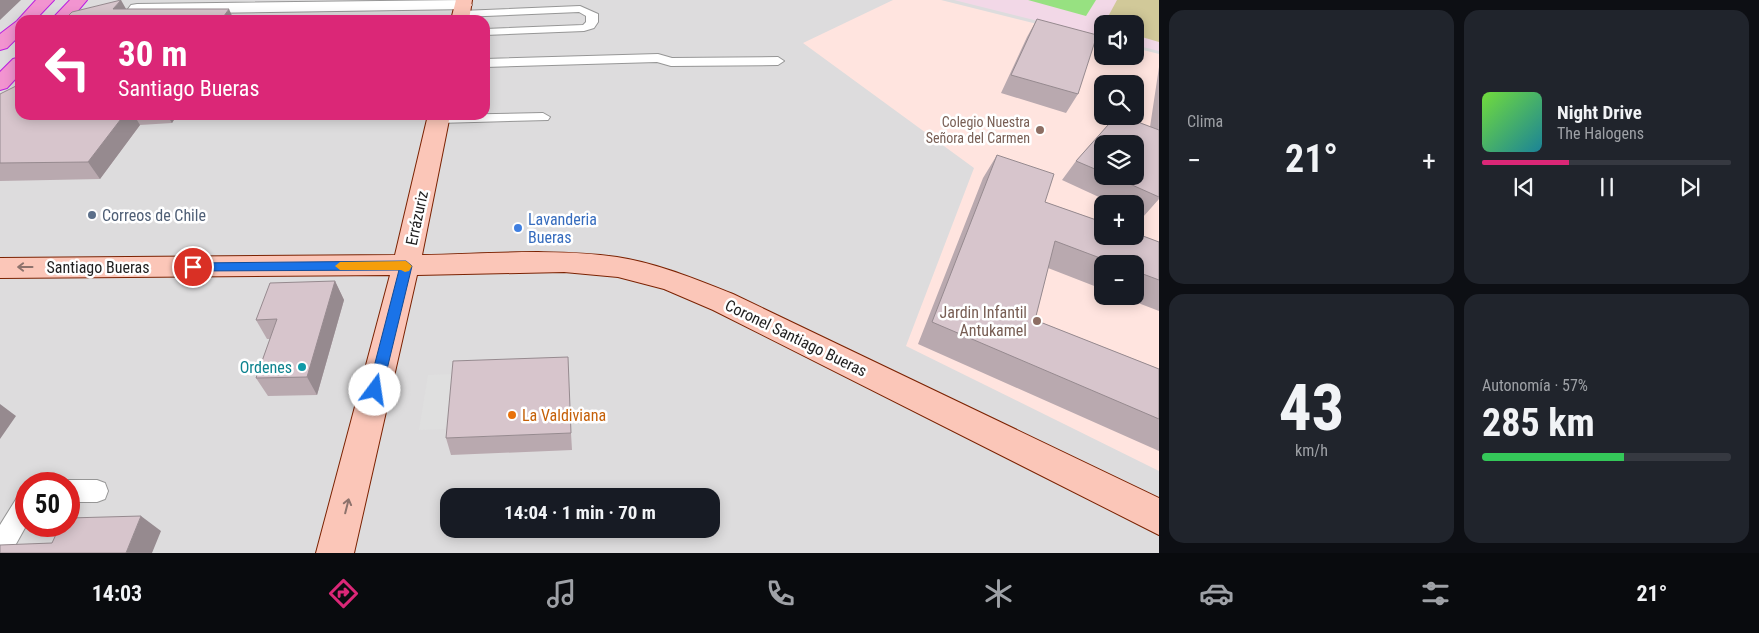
<!DOCTYPE html>
<html lang="es">
<head>
<meta charset="utf-8">
<style>
	body { margin:0; font-family:"Roboto Condensed",sans-serif; background:#20242c; color:#f1f3f6; height:100vh; display:flex; flex-direction:column; font-size:19px; white-space:nowrap }
	* { box-sizing:border-box; margin:0 }
	p { font-size:16px; color:#9ea1a6 }
	.icon { flex:none; width:28px; height:28px; fill:none; stroke:currentColor; stroke-width:2; stroke-linecap:round; stroke-linejoin:round }
	.map { position:relative; flex:1; overflow:hidden }
	.panel { display:flex; flex-direction:column; gap:10px; padding:10px; background:#0d0f14; width:600px }
	.panel>* { flex:none }
	.guide { position:absolute; left:15px; top:15px; width:475px; height:105px; border-radius:15px; box-shadow:0 2px 12px #0003; background:#db2777; color:#fff; overflow:hidden }
	.fabs { position:absolute; left:1094px; top:15px; display:grid; gap:10px }
	.fabs a { display:grid; place-items:center; width:50px; height:50px; border-radius:10px; background:#171b24; box-shadow:0 2px 12px #0003; font-size:25px }
	.speed { position:absolute; left:15px; top:472px; display:flex; gap:10px; font-size:25px; font-weight:700; text-align:center }
	.speed>* { display:grid; place-content:center; width:65px; height:65px; border-radius:50%; background:#171b24; box-shadow:0 2px 12px #0003; line-height:1 }
	.speed .limit { border:8px solid #d22; background:#fff; color:#111 }
	.pin { position:absolute; display:grid; place-items:center; width:42px; height:42px; color:#fff; margin:-21px; border:2px solid #fff; border-radius:50%; box-shadow:0 1px 5px #0007 }
	.me { position:absolute; width:55px; margin:-28px; rotate:14deg; stroke-linejoin:round; filter:drop-shadow(0 0 4px #0008) }
	.turn { display:flex; align-items:center; gap:18px; height:105px; padding:0 20px; font-size:22px }
	.turn .icon { width:65px; height:65px; stroke-width:2.5 }
	.turn b { display:block; font-size:35px; line-height:42px }
	.big { font-size:38px; font-weight:700; line-height:1.1 }
	.panel .tile { flex:1; display:flex; flex-direction:column; justify-content:center; gap:8px; min-width:0; padding:0 18px; border-radius:15px; background:#20242c }
	.panel .dial { align-items:center; gap:0 }
	.dial b { font-size:65px; line-height:1 }
	.song { display:flex; align-items:center; gap:15px }
	.cover { width:60px; height:60px; border-radius:8px; background:linear-gradient(135deg,hsl(100 70% 55%),hsl(190 70% 35%)) }
	.played { height:5px; border-radius:2px; background:linear-gradient(90deg,#db2777 35%,#363941 35%) }
	.keys { display:flex; justify-content:space-around; direction:ltr }
	.heat { display:flex; justify-content:space-between; align-items:center; font-size:28px; direction:ltr }
	.charge { height:8px; border-radius:4px; background:linear-gradient(90deg,#34c759 57%,#363941 0) }
	.panel .tiles { flex:1; display:grid; gap:10px; grid-template-columns:repeat(2,1fr) }
	.trip { position:absolute; left:440px; top:488px; width:280px; height:50px; border-radius:15px; background:#171b24; box-shadow:0 2px 12px #0003; font-weight:700; line-height:50px; text-align:center }
	.menu { display:flex; height:80px; justify-content:space-around; align-items:center; background:#090b0e; color:#9ea1a6 }
	.menu .icon { width:35px; height:35px }
	.menu .active { color:#db2777 }
	.menu b { font-size:22px; color:#f1f3f6 }
	main { display:flex; flex:1; min-height:0 }
	.map>svg:first-child { display:block }
	.residential { fill:#dddcdd; fill-rule:evenodd }
	.education { fill:#ffe4df; fill-rule:evenodd }
	.military { fill:#f2d8e7 }
	.forest { fill:#d1c999 }
	.pitch { fill:#97e181 }
	.parking { fill:#dfdfdf }
	.lines { fill:none; stroke-linecap:round; stroke-linejoin:round }
	.service-casing { stroke:#969696; stroke-width:2 }
	.minor-casing { stroke:#969696; stroke-width:2 }
	.secondary-casing { stroke:#7b2202; stroke-width:2 }
	.trunk-casing { stroke:#bc20e0; stroke-width:2 }
	.service { fill:#fff; fill-rule:evenodd }
	.minor { fill:#fff; fill-rule:evenodd }
	.secondary { fill:#fbc6b8; fill-rule:evenodd }
	.trunk { fill:#f294d0; fill-rule:evenodd }
	.wall { fill:#b9a9af; fill-rule:evenodd }
	.shaded-wall { fill:#968a8f }
	.building { fill:#d7c5cc; stroke:#968a8f }
	.oneway { stroke:#8d726c }
	.route { fill:#1a73e8; stroke:#114b97 }
	.slow { fill:#f59e0b }
	.education-dot { fill:#8d6e63; stroke:#fff; stroke-width:2 }
	.service-dot { fill:#5c6f8a; stroke:#fff; stroke-width:2 }
	.shop-dot { fill:#3f7fe0; stroke:#fff; stroke-width:2 }
	.culture-dot { fill:#0f9aa8; stroke:#fff; stroke-width:2 }
	.food-dot { fill:#e8710a; stroke:#fff; stroke-width:2 }
	.labels { text-anchor:middle; dominant-baseline:central; stroke-width:5; stroke-linejoin:round; paint-order:stroke }
	.far-education-label { font-size:14px; fill:#785e54; stroke:#fff; text-anchor:end }
	.service-label { font-size:16px; fill:#4e5e75; stroke:#fff; text-anchor:start }
	.street-label { font-size:16px; fill:#1f1f1f; stroke:#fff }
	.shop-label { font-size:16px; fill:#366cbe; stroke:#fff; text-anchor:start }
	.education-label { font-size:16px; fill:#785e54; stroke:#fff; text-anchor:end }
	.culture-label { font-size:16px; fill:#0d838f; stroke:#fff; text-anchor:end }
	.food-label { font-size:16px; fill:#c56008; stroke:#fff; text-anchor:start }
</style>
</head>
<body>
<main>
<div class="map">
<svg width="1159" height="553" viewBox="0 0 1159 553">
	<rect width="100%" height="100%" fill="#f0e5e7"/>
	<path class="residential" d="M 0,0 L 1159,0 L 1159,553 L 0,553 ZM 20,20 L 485,20 L 485,115 L 20,115 ZM 1102,24 L 1135,24 L 1135,56 L 1102,56 ZM 1102,84 L 1135,84 L 1135,116 L 1102,116 ZM 1102,144 L 1135,144 L 1135,176 L 1102,176 ZM 1102,204 L 1135,204 L 1135,236 L 1102,236 ZM 1102,264 L 1135,264 L 1135,296 L 1102,296 ZM 26,484 L 69,484 L 69,526 L 26,526 ZM 449,496 L 711,496 L 711,529 L 449,529 Z"/>
	<path class="education" d="M 893,0 L 941,0 L 1102,40 L 1102,56 L 1135,56 L 1135,48 L 1159,54 L 1159,471 L 906,346 L 974,168 L 803,43 ZM 1102,84 L 1135,84 L 1135,116 L 1102,116 ZM 1102,144 L 1135,144 L 1135,176 L 1102,176 ZM 1102,204 L 1135,204 L 1135,236 L 1102,236 ZM 1102,264 L 1135,264 L 1135,296 L 1102,296 Z"/>
	<path class="military" d="M 954,0 L 1159,0 L 1159,51 L 1135,45 L 1135,24 L 1102,24 L 1102,37 Z"/>
	<path class="forest" d="M 1117,0 L 1159,0 L 1159,42 L 1135,35 L 1135,24 L 1104,24 Z"/>
	<path class="pitch" d="M 1028,0 L 1096,0 L 1086,16 Z"/>
	<path class="parking" d="M 453,374 L 445,429 L 419,430 L 428,375 Z"/>
	<g class="lines">
		<g class="service-casing">
			<path id="service" d="M 580,6 L 598,14 L 598,22 L 594,28 L 584,31 L 485,35 L 485,29 L 583,25 L 586,22 L 586,16 L 579,12 L 461,17 L 455,14 L 461,11 Z
				M 658,54 L 672,58 L 778,57 L 784,61 L 778,65 L 671,66 L 657,62 L 485,67 L 485,59 Z
				M 543,113 L 550,117 L 548,120 L 438,123 L 431,119 L 438,115 Z
				M 69,480 L 97,480 L 105,483 L 108,491 L 105,499 L 97,502 L 69,502 L 69,484 L 61,484 Z
				M 26,493 L 26,526 L 11,553 L 0,553 L 0,525 L 18,496 Z"/>
		</g>
		<g class="minor-casing">
			<path id="minor" d="M 463,0 L 469,1 L 472,5 L 469,9 L 137,14 L 131,13 L 128,9 L 131,5 L 137,4 Z"/>
		</g>
		<g class="secondary-casing">
			<path id="secondary" d="M 456,0 L 472,0 L 469,20 L 451,20 Z
				M 428,115 L 450,115 L 422,255 C 486,254 553,248 617,257 C 657,263 695,279 733,294 L 1159,498 L 1159,535 L 713,310 L 664,289 L 618,277 L 564,272 L 417,275 L 354,553 L 316,553 L 390,275 L 0,278 L 0,258 L 395,255 Z"/>
		</g>
		<g class="trunk-casing">
			<path id="trunk" d="M 36,0 L 54,0 L 35,20 L 20,20 L 20,35 L 7,48 L 0,50 L 0,34 L 17,21 Z
				M 70,0 L 87,0 L 70,20 L 51,20 Z
				M 20,57 L 20,74 L 7,88 L 0,90 L 0,72 L 13,59 Z"/>
		</g>
		<use href="#service" class="service"/>
		<use href="#minor" class="minor"/>
		<use href="#secondary" class="secondary"/>
		<use href="#trunk" class="trunk"/>
	</g>
	<path class="wall" d="M 1037,19 L 1078,94 L 1066,113 L 1001,93 L 1027,37 Z
		M 1159,67 L 1159,199 L 1143,217 L 1135,213 L 1135,204 L 1114,204 L 1062,180 L 1076,161 L 1116,116 L 1122,116 L 1150,127 ZM 1102,144 L 1135,144 L 1135,176 L 1102,176 Z
		M 0,94 L 20,115 L 177,115 L 172,123 L 140,125 L 100,179 L 0,181 Z
		M 997,155 L 1045,202 L 1159,242 L 1159,311 L 1120,296 L 1135,296 L 1135,264 L 1102,264 L 1102,289 L 1048,268 L 1035,320 L 1159,369 L 1159,451 L 918,344 L 983,178 Z
		M 335,281 L 344,300 L 317,395 L 268,396 L 256,378 L 270,339 L 267,339 L 256,320 Z
		M 571,433 L 572,450 L 451,455 L 446,438 Z"/>
	<path class="shaded-wall" d="M 0,0 L 21,0 L 0,20 Z
		M 121,0 L 130,16 L 113,9 Z
		M 229,9 L 234,20 L 221,20 Z
		M 124,115 L 134,115 L 140,125 L 100,179 L 88,162 Z
		M 167,115 L 177,115 L 172,123 Z
		M 335,281 L 344,300 L 317,395 L 307,377 Z
		M 0,404 L 16,416 L 0,439 Z
		M 141,516 L 161,531 L 152,553 L 126,553 Z"/>
	<path class="building" d="M 121,0 L 113,9 L 229,9 L 221,20 L 64,20 L 72,12 Z
		M 1037,19 L 1097,35 L 1078,94 L 1011,75 Z
		M 20,84 L 20,115 L 124,115 L 88,162 L 0,163 L 0,94 Z
		M 1116,116 L 1122,116 L 1159,130 L 1159,197 L 1112,176 L 1135,176 L 1135,144 L 1102,144 L 1102,172 L 1076,161 Z
		M 997,155 L 1054,174 L 1045,202 L 1102,222 L 1102,236 L 1135,236 L 1135,233 L 1159,242 L 1159,280 L 1135,271 L 1135,264 L 1116,264 L 1055,241 L 1035,320 L 1159,369 L 1159,419 L 932,322 Z
		M 335,281 L 307,377 L 256,378 L 277,319 L 256,320 L 270,283 Z
		M 568,357 L 571,433 L 446,438 L 453,361 Z
		M 141,516 L 126,553 L 0,553 L 0,545 L 52,543 L 60,526 L 69,526 L 69,518 Z"/>
	<defs><path id="oneway-shaft" d="M-6 0H5M1.5-3L5.5 0L1.5 3" fill="none" stroke-width="1.6" stroke-linecap="round" stroke-linejoin="round" transform="scale(1.25)"/></defs>
	<g class="oneway">
		<use href="#oneway-shaft" transform="translate(25 267) rotate(180)"/>
		<use href="#oneway-shaft" transform="translate(347 506) rotate(-76)"/>
	</g>
	<path class="route" d="M 406,261 L 412,266 L 382,390 L 380,394 L 375,396 L 370,394 L 368,390 L 399,270 L 193,271 L 188,267 L 193,263 Z"/>
	<path class="slow" d="M 406,261 L 412,266 L 409,271 L 405,272 L 401,270 L 340,270 L 335,266 L 340,262 Z"/>
	<g class="education-dot">
		<circle cx="1040" cy="130" r="5"/>
		<circle cx="1037" cy="321" r="5"/>
	</g>
	<circle class="service-dot" cx="92" cy="215" r="5"/>
	<circle class="shop-dot" cx="518" cy="228" r="5"/>
	<circle class="culture-dot" cx="302" cy="367" r="5"/>
	<circle class="food-dot" cx="512" cy="415" r="5"/>
	<g class="labels">
		<g class="far-education-label">
			<text x="1030" y="122">Colegio Nuestra<tspan x="1030" dy="16">Señora del Carmen</tspan></text>
		</g>
		<g class="service-label">
			<text x="102" y="215">Correos de Chile</text>
		</g>
		<g class="street-label">
			<text transform="translate(417 218) rotate(-78)">Errázuriz</text>
			<text x="98" y="267">Santiago Bueras</text>
			<text transform="translate(796 338) rotate(26)">Coronel Santiago Bueras</text>
		</g>
		<g class="shop-label">
			<text x="528" y="219">Lavanderia<tspan x="528" dy="18">Bueras</tspan></text>
		</g>
		<g class="education-label">
			<text x="1027" y="312">Jardin Infantil<tspan x="1027" dy="18">Antukamel</tspan></text>
		</g>
		<g class="culture-label">
			<text x="292" y="367">Ordenes</text>
		</g>
		<g class="food-label">
			<text x="522" y="415">La Valdiviana</text>
		</g>
	</g>
</svg>
<div class="fabs">
<a><svg class="icon" aria-label="sound" viewBox="0 0 24 24"><path d="M4 9h4l5-4v14l-5-4H4zM17 9q2 3 0 6"/></svg></a>
<a><svg class="icon" aria-label="search" viewBox="0 0 24 24"><circle cx="10" cy="10" r="6"/><path d="M15 15l6 6"/></svg></a>
<a><svg class="icon" aria-label="layers" viewBox="0 0 24 24"><path d="M12 4l9 5-9 5-9-5zM3 14l9 5 9-5"/></svg></a>
<a>+</a>
<a>−</a>
</div>
<div class="speed"><div class="limit">50</div></div>
<div class="pin" style="left:193px;top:267px;background:#d93025"><svg class="icon" aria-label="arrive" viewBox="0 0 24 24"><path d="M6 21V4h12l-3 4 3 4H6"/></svg></div>
<svg class="me" style="left:375px;top:390px" viewBox="-20 -20 40 40"><circle r="19" fill="#fff"/><path d="M0-13L10 11 0 6-10 11z" fill="#1a73e8"/></svg>
<div class="trip">14:04 · 1 min · 70 m</div>
<div class="guide">
<div class="turn"><svg class="icon" aria-label="left" viewBox="0 0 24 24"><path d="M17 20v-9H6M10 6l-5 5 5 5"/></svg><div><b>30 m</b>Santiago Bueras</div></div>
</div>
</div>
<section class="panel">
<div class="tiles">
<div class="tile"><p>Clima</p>
<div class="heat"><a>−</a><b class="big">21°</b><a>+</a></div>
</div>
<div class="tile">
<div class="song"><i class="cover"></i><div><b>Night Drive</b><p>The Halogens</p></div></div>
<div class="played"></div>
<div class="keys"><svg class="icon" aria-label="previous" viewBox="0 0 24 24"><path d="M18 5L8 12l10 7zM5 5v14"/></svg><svg class="icon" aria-label="pause" viewBox="0 0 24 24"><path d="M8 5v14M16 5v14"/></svg><svg class="icon" aria-label="next" viewBox="0 0 24 24"><path d="M6 5l10 7-10 7zM19 5v14"/></svg></div>
</div>
<div class="tile dial"><b>43</b><p>km/h</p></div>
<div class="tile"><p>Autonomía · 57%</p><b class="big">285 km</b><div class="charge"></div></div>
</div>
</section>
</main>
<nav class="menu">
<b>14:03</b>
<svg class="icon active" aria-label="directions" viewBox="0 0 24 24"><path d="M12 3l9 9-9 9-9-9zM9 14v-3h6M13 9l2 2-2 2"/></svg>
<svg class="icon" aria-label="music" viewBox="0 0 24 24"><path d="M9 18V5l10-2v13"/><circle cx="6" cy="18" r="3"/><circle cx="16" cy="16" r="3"/></svg>
<svg class="icon" aria-label="phone" viewBox="0 0 24 24"><path d="M5 4h4l2 5-3 2q2 4 5 5l2-3 5 2v4C11 20 4 13 5 4z"/></svg>
<svg class="icon" aria-label="climate" viewBox="0 0 24 24"><path d="M12 3v18M4 7l16 10M4 17L20 7"/></svg>
<svg class="icon" aria-label="car" viewBox="0 0 24 24"><path d="M5 17H2v-5l4-1 3-4h7l3 4 3 1v5h-3M9 17h6M6 11h13"/><circle cx="7" cy="17" r="2"/><circle cx="17" cy="17" r="2"/></svg>
<svg class="icon" aria-label="filters" viewBox="0 0 24 24"><path d="M4 7h16M4 17h16"/><circle cx="9" cy="7" r="2"/><circle cx="15" cy="17" r="2"/></svg>
<b>21°</b>
</nav>
</body>
</html>
